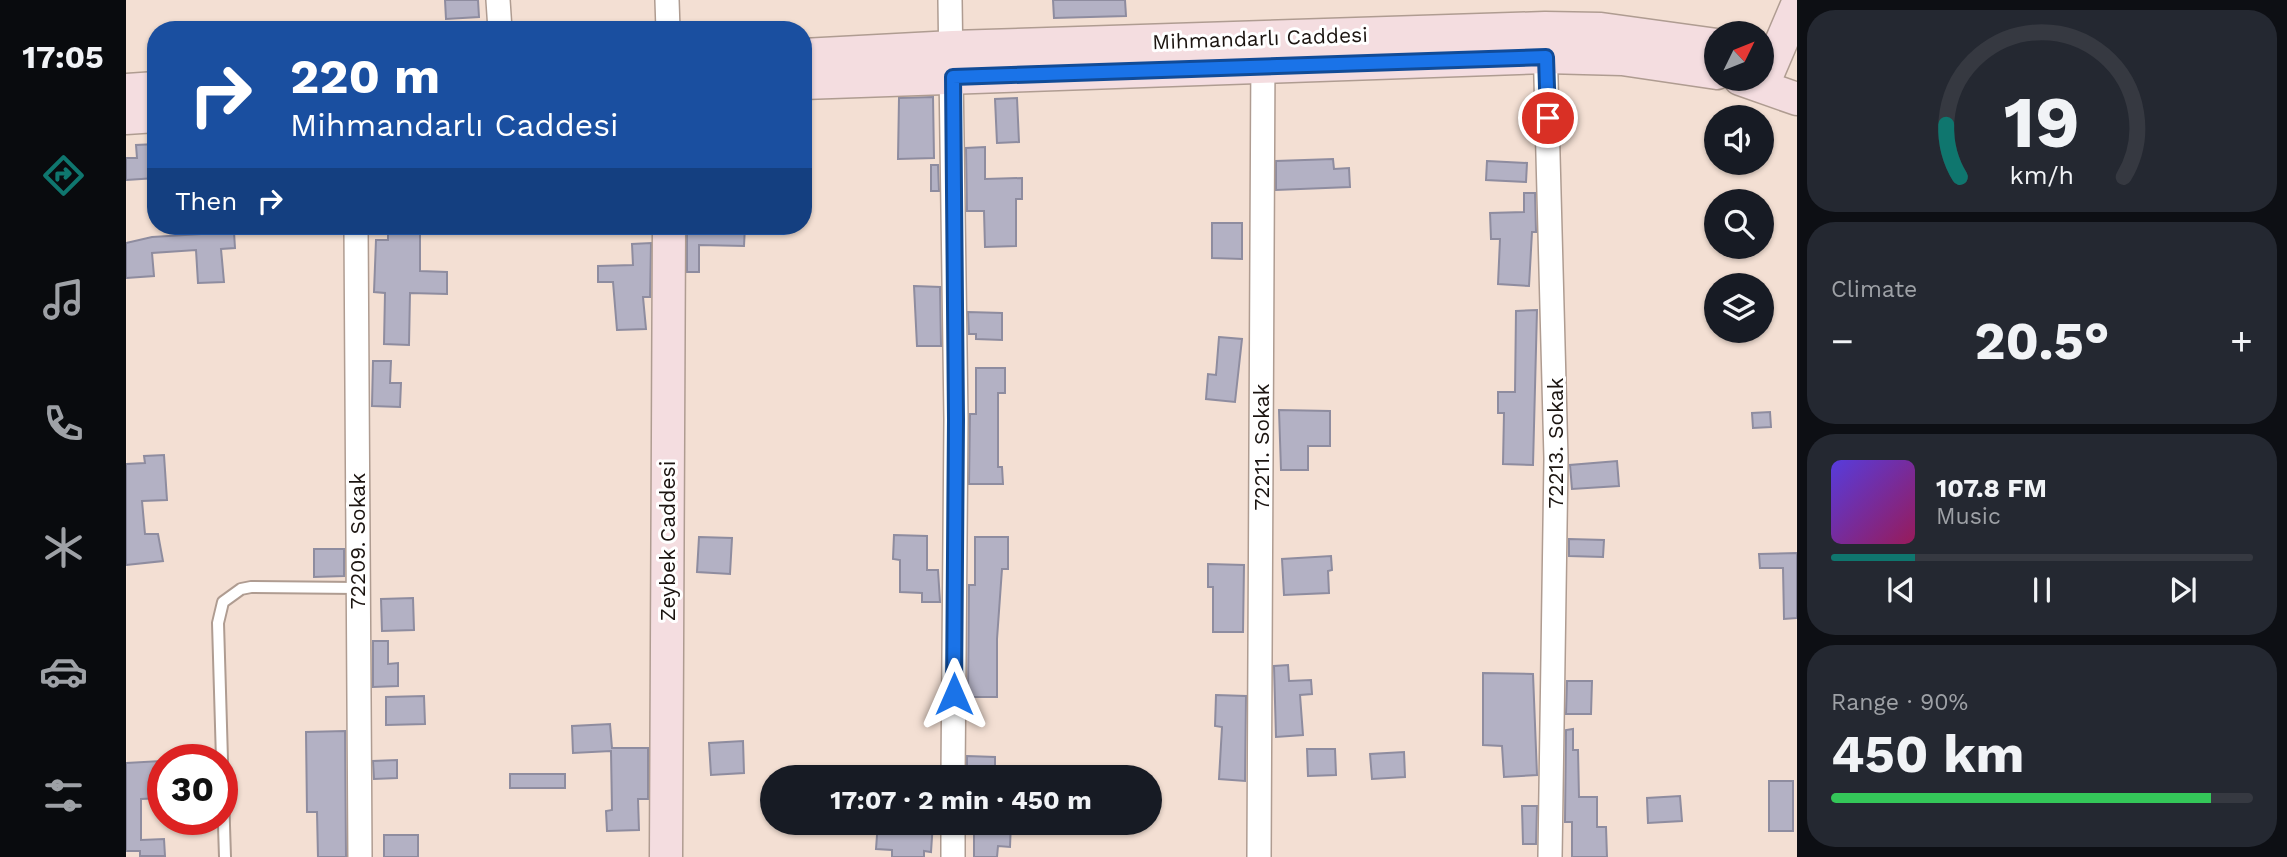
<!DOCTYPE html>
<html lang="en">
<head>
<meta charset="utf-8">
<style>
	body { margin:0; font-family:"Work Sans",sans-serif; background:#242831; color:#f1f3f6; height:100vh; display:flex; flex-direction:column; font-size:26px; white-space:nowrap }
	* { box-sizing:border-box; margin:0 }
	p { font-size:23px; color:#9ea1a6 }
	.icon { flex:none; width:38px; height:38px; fill:none; stroke:currentColor; stroke-width:2; stroke-linecap:round; stroke-linejoin:round }
	.map { position:relative; flex:1; overflow:hidden }
	.drawer { display:flex; flex-direction:column; gap:10px; padding:10px; background:#0d0f14; width:490px }
	.drawer>* { flex:none }
	.guide { position:absolute; left:21px; top:21px; width:665px; height:214px; border-radius:28px; box-shadow:0 2px 5px #0004; background:#1a4fa0; color:#fff; overflow:hidden }
	.needle { width:46px; rotate:47deg }
	.tools { position:absolute; left:1578px; top:21px; display:grid; gap:14px }
	.tools a { display:grid; place-items:center; width:70px; height:70px; border-radius:50%; background:#171b24; box-shadow:0 2px 5px #0004; font-size:35px }
	.speed { position:absolute; left:21px; top:744px; display:flex; gap:14px; font-size:35px; font-weight:700; text-align:center }
	.speed>* { display:grid; place-content:center; width:91px; height:91px; border-radius:50%; background:#171b24; box-shadow:0 2px 5px #0004; line-height:1 }
	.speed .limit { border:10px solid #d22; background:#fff; color:#111 }
	.pin { position:absolute; display:grid; place-items:center; width:60px; height:60px; color:#fff; margin:-30px; border:4px solid #fff; border-radius:50%; box-shadow:0 2px 7px #0007 }
	.me { position:absolute; width:77px; margin:-38px; rotate:0deg; stroke-linejoin:round; filter:drop-shadow(0 0 5px #0008) }
	.turn { display:flex; align-items:center; gap:24px; height:147px; padding:0 28px; font-size:32px }
	.turn .icon { width:91px; height:91px; stroke-width:2.5 }
	.turn b { display:block; font-size:49px; line-height:60px }
	.then { display:flex; align-items:center; height:66px; padding:0 28px; background:#0003; gap:14px; font-size:26px }
	.big { font-size:52px; font-weight:700; line-height:1.1 }
	.drawer .widget { flex:1; display:flex; flex-direction:column; justify-content:center; gap:10px; min-width:0; padding:0 24px; border-radius:28px; background:#242831 }
	.drawer .dial { align-items:center; gap:0 }
	.dial svg { height:182px; overflow:visible; fill:none; stroke:#363941; stroke-width:7; stroke-linecap:round; text-anchor:middle }
	.dial text { fill:#f1f3f6; stroke:none }
	.song { display:flex; align-items:center; gap:21px }
	.cover { width:84px; height:84px; border-radius:10px; background:linear-gradient(135deg,hsl(250 70% 55%),hsl(330 70% 35%)) }
	.played { height:7px; border-radius:4px; background:linear-gradient(90deg,#0f766e 20%,#363941 20%) }
	.keys { display:flex; justify-content:space-around; direction:ltr }
	.heat { display:flex; justify-content:space-between; align-items:center; font-size:38px; direction:ltr }
	.charge { height:10px; border-radius:5px; background:linear-gradient(90deg,#34c759 90%,#363941 0) }
	.trip { position:absolute; left:634px; top:765px; width:402px; height:70px; border-radius:35px; background:#171b24; box-shadow:0 2px 5px #0004; font-weight:700; line-height:70px; text-align:center }
	main { display:flex; flex:1; min-height:0 }
	.tab-bar { display:flex; flex-direction:column; width:126px; justify-content:space-around; align-items:center; background:#090b0e; color:#9ea1a6 }
	.tab-bar .icon { width:49px; height:49px }
	.tab-bar .active { color:#0f766e }
	.tab-bar b { font-size:32px; color:#f1f3f6 }
	.map>svg:first-child { display:block }
	.building { fill:#b3b1c4; stroke:#8e8c9f; stroke-width:2 }
	.lines { fill:none; stroke-linecap:round; stroke-linejoin:round }
	.lane-casing { stroke:#af9c91; stroke-width:14 }
	.street-casing { stroke:#af9c91; stroke-width:26 }
	.secondary-casing { stroke:#af9c91; stroke-width:35 }
	.lane { stroke:#fff; stroke-width:10 }
	.street { stroke:#fff; stroke-width:23 }
	.secondary { stroke:#f4dde0; stroke-width:32 }
	.route-casing { stroke:#114b97; stroke-width:18 }
	.route { stroke:#1a73e8; stroke-width:12 }
	.labels { text-anchor:middle; dominant-baseline:central; stroke-width:6; stroke-linejoin:round; paint-order:stroke }
	.street-label { font-size:21px; fill:#1b1410; stroke:#fff }
</style>
</head>
<body>
<main>
<nav class="tab-bar">
<b>17:05</b>
<svg class="icon active" aria-label="directions" viewBox="0 0 24 24"><path d="M12 3l9 9-9 9-9-9zM9 14v-3h6M13 9l2 2-2 2"/></svg>
<svg class="icon" aria-label="music" viewBox="0 0 24 24"><path d="M9 18V5l10-2v13"/><circle cx="6" cy="18" r="3"/><circle cx="16" cy="16" r="3"/></svg>
<svg class="icon" aria-label="phone" viewBox="0 0 24 24"><path d="M5 4h4l2 5-3 2q2 4 5 5l2-3 5 2v4C11 20 4 13 5 4z"/></svg>
<svg class="icon" aria-label="climate" viewBox="0 0 24 24"><path d="M12 3v18M4 7l16 10M4 17L20 7"/></svg>
<svg class="icon" aria-label="car" viewBox="0 0 24 24"><path d="M5 17H2v-5l4-1 3-4h7l3 4 3 1v5h-3M9 17h6M6 11h13"/><circle cx="7" cy="17" r="2"/><circle cx="17" cy="17" r="2"/></svg>
<svg class="icon" aria-label="filters" viewBox="0 0 24 24"><path d="M4 7h16M4 17h16"/><circle cx="9" cy="7" r="2"/><circle cx="15" cy="17" r="2"/></svg>
</nav>
<div class="map">
<svg width="1671" height="857" viewBox="0 0 1671 857">
	<rect width="100%" height="100%" fill="#f3dfd3"/>
	<path class="building" d="M 319,0 L 352,0 L 353,17 L 320,19 Z
		M 927,0 L 999,0 L 1000,16 L 928,18 Z
		M 807,97 L 808,158 L 772,159 L 773,98 Z
		M 891,98 L 893,142 L 871,143 L 869,99 Z
		M 30,144 L 30,178 L 0,180 L 0,158 L 11,158 L 10,145 Z
		M 859,147 L 859,179 L 896,178 L 896,199 L 890,199 L 890,246 L 859,247 L 858,211 L 841,211 L 840,148 Z
		M 1207,159 L 1208,169 L 1223,168 L 1224,187 L 1150,190 L 1150,161 Z
		M 1361,161 L 1401,163 L 1400,182 L 1360,180 Z
		M 805,165 L 812,165 L 813,191 L 805,191 Z
		M 1398,193 L 1409,193 L 1410,232 L 1406,232 L 1403,286 L 1372,284 L 1374,239 L 1365,239 L 1364,213 L 1398,212 Z
		M 1086,223 L 1116,223 L 1116,259 L 1086,258 Z
		M 262,226 L 294,226 L 294,271 L 321,272 L 321,294 L 284,293 L 283,345 L 258,344 L 259,293 L 248,292 L 250,240 L 262,240 Z
		M 561,226 L 619,226 L 618,246 L 573,245 L 573,272 L 561,272 Z
		M 108,232 L 109,248 L 95,249 L 98,282 L 72,283 L 70,250 L 26,253 L 28,276 L 0,278 L 0,243 L 26,237 Z
		M 525,243 L 524,297 L 517,297 L 520,329 L 491,330 L 487,282 L 472,282 L 472,266 L 507,265 L 506,244 Z
		M 788,286 L 814,287 L 815,346 L 791,346 Z
		M 1411,310 L 1407,465 L 1377,464 L 1378,413 L 1372,413 L 1372,392 L 1389,392 L 1390,311 Z
		M 842,312 L 876,313 L 876,340 L 850,339 L 850,334 L 843,334 Z
		M 1093,337 L 1116,339 L 1109,402 L 1080,399 L 1082,374 L 1090,375 Z
		M 247,361 L 265,361 L 264,383 L 275,383 L 274,407 L 246,406 Z
		M 850,368 L 879,368 L 879,393 L 872,393 L 872,467 L 876,467 L 877,484 L 843,484 L 844,414 L 850,414 Z
		M 1153,410 L 1204,411 L 1204,446 L 1182,446 L 1182,470 L 1155,470 Z
		M 1644,412 L 1645,427 L 1627,428 L 1626,413 Z
		M 38,455 L 41,500 L 16,501 L 19,534 L 32,534 L 37,561 L 0,565 L 0,464 L 19,463 L 18,456 Z
		M 1491,461 L 1493,486 L 1446,489 L 1444,465 Z
		M 768,535 L 801,536 L 801,570 L 812,570 L 814,602 L 796,602 L 796,593 L 774,592 L 774,560 L 767,559 Z
		M 573,537 L 606,538 L 604,574 L 571,572 Z
		M 849,537 L 882,537 L 882,569 L 876,569 L 871,639 L 871,697 L 842,697 L 843,585 L 849,585 Z
		M 1443,539 L 1478,540 L 1477,557 L 1443,556 Z
		M 188,549 L 218,549 L 218,576 L 188,577 Z
		M 1671,553 L 1671,618 L 1658,619 L 1657,568 L 1634,568 L 1633,554 Z
		M 1205,556 L 1206,570 L 1202,571 L 1203,593 L 1158,595 L 1156,559 Z
		M 1082,564 L 1118,565 L 1117,632 L 1087,632 L 1087,587 L 1082,587 Z
		M 287,598 L 288,630 L 256,631 L 255,599 Z
		M 247,641 L 262,641 L 262,664 L 272,663 L 272,686 L 247,687 Z
		M 1162,665 L 1163,681 L 1185,680 L 1186,694 L 1174,695 L 1177,735 L 1150,737 L 1148,666 Z
		M 1357,673 L 1407,674 L 1411,775 L 1378,777 L 1376,746 L 1357,745 Z
		M 1441,681 L 1466,681 L 1465,714 L 1440,714 Z
		M 1090,695 L 1120,696 L 1119,781 L 1093,779 L 1096,727 L 1089,726 Z
		M 298,696 L 299,724 L 260,725 L 260,697 Z
		M 484,724 L 486,748 L 522,748 L 522,799 L 512,799 L 513,830 L 481,831 L 480,811 L 486,810 L 485,751 L 447,753 L 446,726 Z
		M 1447,729 L 1447,750 L 1452,750 L 1453,797 L 1471,797 L 1471,827 L 1480,827 L 1481,857 L 1446,857 L 1446,822 L 1439,822 L 1440,730 Z
		M 219,731 L 220,857 L 192,857 L 191,812 L 181,812 L 180,732 Z
		M 617,741 L 618,773 L 585,775 L 583,743 Z
		M 1181,749 L 1209,749 L 1210,775 L 1182,776 Z
		M 1278,752 L 1279,777 L 1246,779 L 1244,754 Z
		M 841,756 L 869,757 L 869,777 L 841,774 Z
		M 271,760 L 271,778 L 248,779 L 247,761 Z
		M 35,761 L 37,798 L 15,799 L 15,840 L 38,839 L 39,856 L 14,856 L 14,851 L 0,851 L 0,763 Z
		M 384,774 L 439,774 L 439,788 L 384,788 Z
		M 1643,781 L 1667,781 L 1667,831 L 1643,831 Z
		M 1554,796 L 1556,821 L 1522,823 L 1521,798 Z
		M 1396,806 L 1411,806 L 1410,844 L 1397,844 Z
		M 752,822 L 807,822 L 805,852 L 798,851 L 798,857 L 766,857 L 766,850 L 750,849 Z
		M 848,822 L 885,822 L 884,847 L 872,846 L 871,857 L 848,857 Z
		M 258,835 L 292,835 L 292,857 L 258,857 Z"/>
	<g class="lines">
		<g class="lane-casing">
			<path id="lane" d="M 96,760 L 92,623 L 97,602 L 115,589 L 125,587 L 231,588
				M 96,762 L 99,857"/>
		</g>
		<g class="street-casing">
			<path id="street" d="M 372,0 L 374,30
				M 541,0 L 542,30
				M 824,0 L 830,419 L 827,777
				M 1419,41 L 1430,459 L 1424,857
				M 230,226 L 234,857
				M 827,857 L 827,822
				M 1133,857 L 1137,52"/>
		</g>
		<g class="secondary-casing">
			<path id="secondary" d="M 677,55 L 827,47 L 1419,28 L 1475,29 L 1591,45
				M 1614,79 L 1671,99
				M 677,83 L 1420,57 L 1496,59 L 1591,73
				M 1637,85 L 1671,5
				M 0,90 L 30,88
				M 0,118 L 30,116
				M 540,857 L 543,226"/>
		</g>
		<use href="#lane" class="lane"/>
		<use href="#street" class="street"/>
		<use href="#secondary" class="secondary"/>
	</g>
	<g class="lines">
		<g class="route-casing">
			<path id="route" d="M 828,694 L 830,419 L 827,77 L 1420,57 L 1422,118"/>
		</g>
		<use href="#route" class="route"/>
	</g>
	<g class="labels">
		<g class="street-label">
			<text transform="translate(1134 38) rotate(-2)">Mihmandarlı Caddesi</text>
			<text transform="translate(1429 443) rotate(-90)">72213. Sokak</text>
			<text transform="translate(1135 447) rotate(-90)">72211. Sokak</text>
			<text transform="translate(231 541) rotate(-90)">72209. Sokak</text>
			<text transform="translate(541 541) rotate(-90)">Zeybek Caddesi</text>
		</g>
	</g>
</svg>
<div class="tools">
<a><svg class="needle" viewBox="-14 -14 28 28"><path d="M0-13l5 13h-10z" fill="#e53935"/><path d="M0 13l5-13h-10z" fill="#9ea1a6"/></svg></a>
<a><svg class="icon" aria-label="sound" viewBox="0 0 24 24"><path d="M4 9h4l5-4v14l-5-4H4zM17 9q2 3 0 6"/></svg></a>
<a><svg class="icon" aria-label="search" viewBox="0 0 24 24"><circle cx="10" cy="10" r="6"/><path d="M15 15l6 6"/></svg></a>
<a><svg class="icon" aria-label="layers" viewBox="0 0 24 24"><path d="M12 4l9 5-9 5-9-5zM3 14l9 5 9-5"/></svg></a>
</div>
<div class="speed"><div class="limit">30</div></div>
<div class="pin" style="left:1422px;top:118px;background:#d93025"><svg class="icon" aria-label="arrive" viewBox="0 0 24 24"><path d="M6 21V4h12l-3 4 3 4H6"/></svg></div>
<svg class="me" style="left:828px;top:694px" viewBox="-20 -20 40 40"><path d="M0-17L14 15 0 8-14 15z" fill="#1a73e8" stroke="#fff" stroke-width="4"/></svg>
<div class="trip">17:07 · 2 min · 450 m</div>
<div class="guide">
<div class="turn"><svg class="icon" aria-label="right" viewBox="0 0 24 24"><path d="M7 20v-9h11M14 6l5 5-5 5"/></svg><div><b>220 m</b>Mihmandarlı Caddesi</div></div>
<div class="then">Then<svg class="icon" aria-label="right" viewBox="0 0 24 24"><path d="M7 20v-9h11M14 6l5 5-5 5"/></svg></div>
</div>
</div>
<section class="drawer">
<div class="widget dial"><svg viewBox="0 0 100 80">
<path d="M14 69A42 42 0 1 1 86 69"/>
<path d="M14 69A42 42 0 0 1 8 46" stroke="#0f766e"/>
<text x="50" y="56" font-size="32" font-weight="700">19</text>
<text x="50" y="72" font-size="11">km/h</text>
</svg></div>
<div class="widget"><p>Climate</p>
<div class="heat"><a>−</a><b class="big">20.5°</b><a>+</a></div>
</div>
<div class="widget">
<div class="song"><i class="cover"></i><div><b>107.8 FM</b><p>Music</p></div></div>
<div class="played"></div>
<div class="keys"><svg class="icon" aria-label="previous" viewBox="0 0 24 24"><path d="M18 5L8 12l10 7zM5 5v14"/></svg><svg class="icon" aria-label="pause" viewBox="0 0 24 24"><path d="M8 5v14M16 5v14"/></svg><svg class="icon" aria-label="next" viewBox="0 0 24 24"><path d="M6 5l10 7-10 7zM19 5v14"/></svg></div>
</div>
<div class="widget"><p>Range · 90%</p><b class="big">450 km</b><div class="charge"></div></div>
</section>
</main>
</body>
</html>
